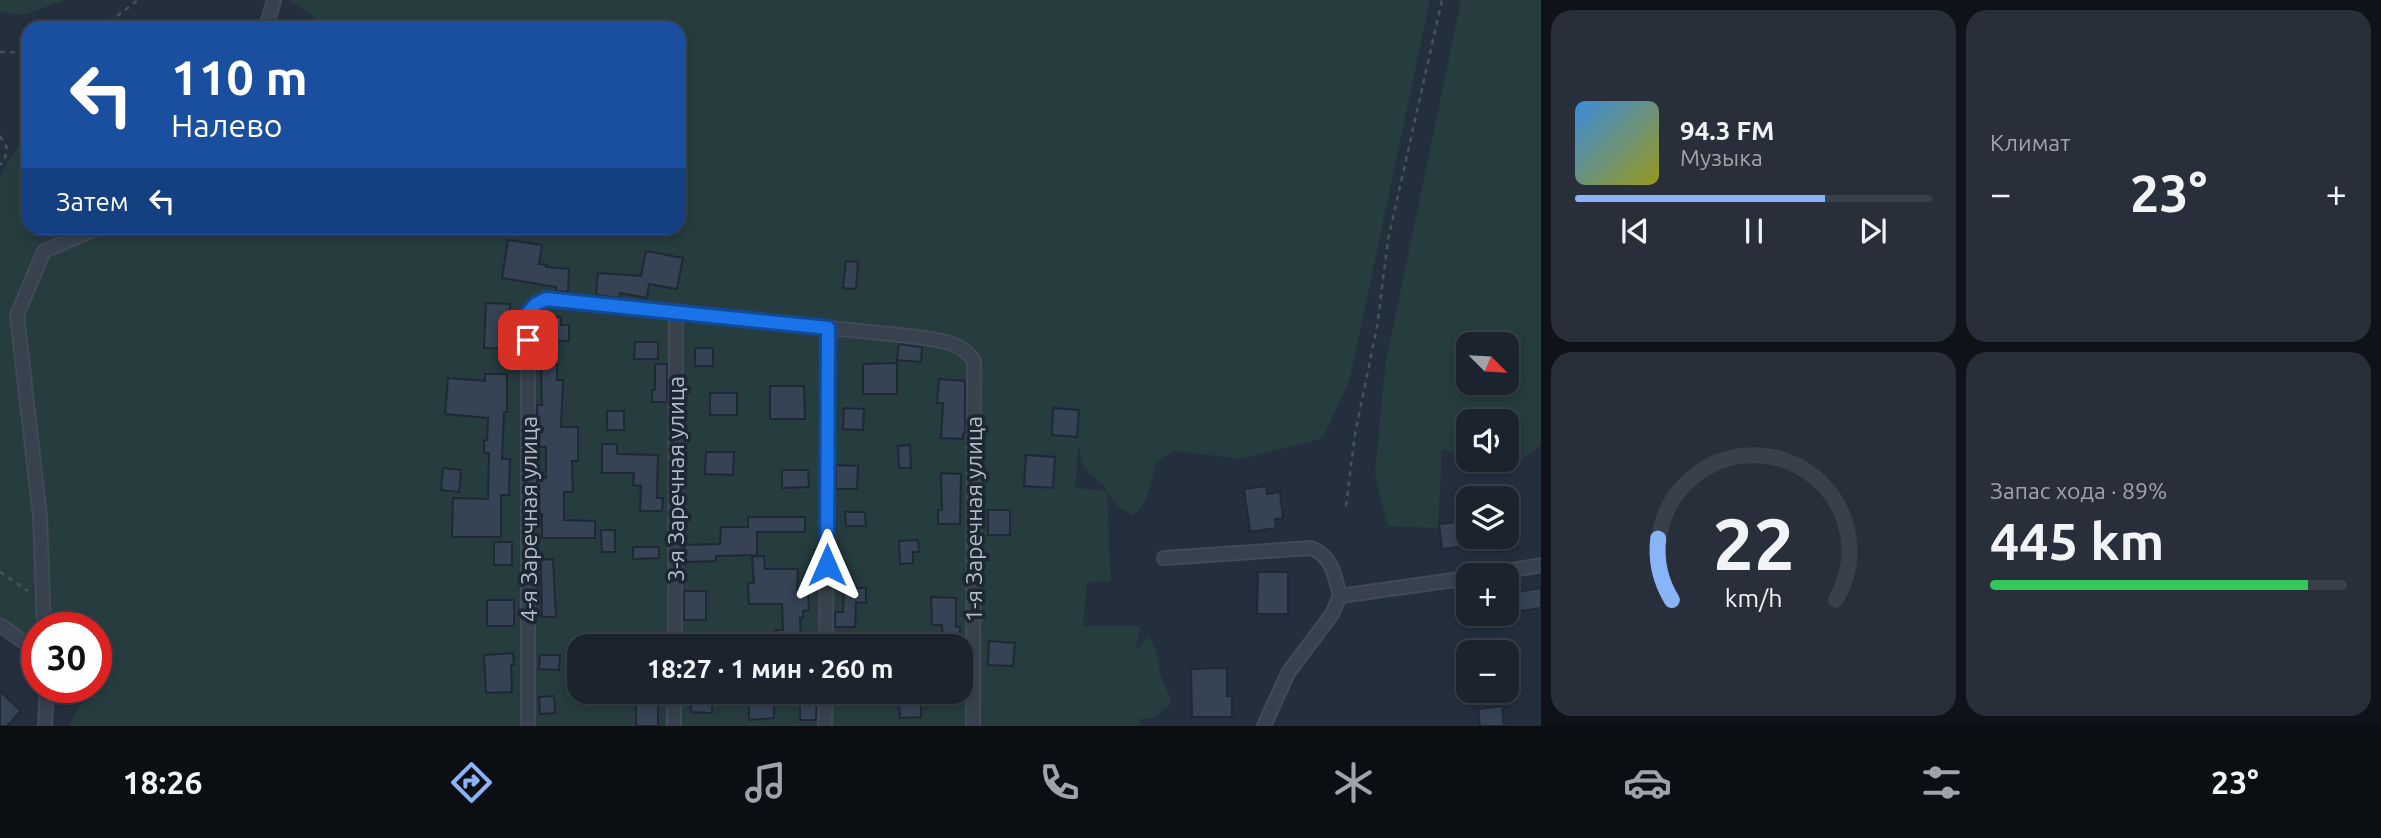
<!DOCTYPE html>
<html lang="ru">
<head>
<meta charset="utf-8">
<style>
	body { margin:0; font-family:Ubuntu,sans-serif; background:#282f3a; color:#f1f3f6; height:100vh; display:flex; flex-direction:column; font-size:26px; white-space:nowrap }
	* { box-sizing:border-box; margin:0 }
	p { font-size:23px; color:#a0a4aa }
	.icon { flex:none; width:38px; height:38px; fill:none; stroke:currentColor; stroke-width:2; stroke-linecap:round; stroke-linejoin:round }
	.map { position:relative; flex:1; overflow:hidden }
	.side { display:flex; flex-direction:column; gap:10px; padding:10px; background:#0f1319; width:840px }
	.side>* { flex:none }
	.banner { position:absolute; left:21px; top:21px; width:665px; height:214px; border-radius:21px; box-shadow:0 4px 10px #0003,0 0 0 2px #39404a; background:#1a4fa0; color:#fff; overflow:hidden }
	.needle { width:46px; rotate:114deg }
	.controls { position:absolute; left:1456px; top:332px; display:grid; gap:14px }
	.controls a { display:grid; place-items:center; width:63px; height:63px; border-radius:14px; background:#1b232e; box-shadow:0 4px 10px #0003,0 0 0 2px #39404a; font-size:35px }
	.speed { position:absolute; left:21px; top:612px; display:flex; gap:14px; font-size:35px; font-weight:700; text-align:center }
	.speed>* { display:grid; place-content:center; width:91px; height:91px; border-radius:50%; background:#1b232e; box-shadow:0 4px 10px #0003,0 0 0 2px #39404a; line-height:1 }
	.speed .limit { border:10px solid #d22; background:#fff; color:#111 }
	.pin { position:absolute; display:grid; place-items:center; width:60px; height:60px; color:#fff; margin:-30px; border-radius:14px; box-shadow:0 4px 10px #0006 }
	.me { position:absolute; width:77px; margin:-38px; rotate:0deg; stroke-linejoin:round; filter:drop-shadow(0 0 5px #0008) }
	.turn { display:flex; align-items:center; gap:24px; height:147px; padding:0 35px; font-size:32px }
	.turn .icon { width:91px; height:91px; stroke-width:2.5 }
	.turn b { display:block; font-size:49px; line-height:60px }
	.then { display:flex; align-items:center; height:66px; padding:0 35px; background:#0003; gap:14px; font-size:26px }
	.big { font-size:52px; font-weight:700; line-height:1.1 }
	.side .card { flex:1; display:flex; flex-direction:column; justify-content:center; gap:10px; min-width:0; padding:0 24px; border-radius:21px; background:#282f3a }
	.side .dial { align-items:center; gap:0 }
	.dial svg { height:182px; overflow:visible; fill:none; stroke:#39404a; stroke-width:7; stroke-linecap:round; text-anchor:middle }
	.dial text { fill:#f1f3f6; stroke:none }
	.song { display:flex; align-items:center; gap:21px }
	.cover { width:84px; height:84px; border-radius:10px; background:linear-gradient(135deg,hsl(210 70% 55%),hsl(60 70% 35%)) }
	.played { height:7px; border-radius:4px; background:linear-gradient(90deg,#8ab4f8 70%,#39404a 70%) }
	.keys { display:flex; justify-content:space-around; direction:ltr }
	.heat { display:flex; justify-content:space-between; align-items:center; font-size:38px; direction:ltr }
	.charge { height:10px; border-radius:5px; background:linear-gradient(90deg,#34c759 89%,#39404a 0) }
	.side .tiles { flex:1; display:grid; gap:10px; grid-template-columns:repeat(2,1fr) }
	.trip { position:absolute; left:567px; top:634px; width:406px; height:70px; border-radius:21px; background:#1b232e; box-shadow:0 4px 10px #0003,0 0 0 2px #39404a; font-weight:700; line-height:70px; text-align:center }
	.tabs { display:flex; height:112px; justify-content:space-around; align-items:center; background:#0b0e12; color:#a0a4aa }
	.tabs .icon { width:49px; height:49px }
	.tabs .selected { color:#8ab4f8 }
	.tabs b { font-size:32px; color:#f1f3f6 }
	main { display:flex; flex:1; min-height:0 }
	.map>svg:first-child { display:block }
	.green { fill:#263c3f; fill-rule:evenodd }
	.building { fill:#364354; stroke:#1f2835; stroke-width:2 }
	.lines { fill:none; stroke-linecap:round; stroke-linejoin:round }
	.street-casing { stroke:#414a57; stroke-width:16 }
	.path { stroke:#3f5557; stroke-width:2.5; stroke-dasharray:5 5; stroke-linecap:butt }
	.street { stroke:#38414e; stroke-width:12 }
	.route-casing { stroke:#114b97; stroke-width:18 }
	.route { stroke:#1a73e8; stroke-width:12 }
	.labels { text-anchor:middle; dominant-baseline:central; stroke-width:7; stroke-linejoin:round; paint-order:stroke }
	.street-label { font-size:23px; fill:#b4bcc9; stroke:#1d2633 }
</style>
</head>
<body>
<main>
<div class="map">
<svg width="1541" height="726" viewBox="0 0 1541 726">
	<rect width="100%" height="100%" fill="#242f3e"/>
	<path class="green" d="M 0,0 L 65,0 L 23,15 L 0,12 Z
		M 289,0 L 1430,0 L 1350,379 L 1323,438 L 1240,459 L 1176,451 L 1157,461 C 1152,477 1148,506 1133,515 L 1120,508 L 1107,492 L 1111,581 L 1087,582 L 1083,626 L 1140,626 L 1135,651 L 1149,637 C 1158,653 1157,659 1161,676 C 1164,686 1170,693 1171,704 L 1153,718 L 1140,719 L 1139,726 L 69,726 L 90,688 L 96,688 L 96,628 L 37,628 L 37,641 L 0,616 L 0,177 L 25,133 L 28,131 L 28,228 L 679,228 L 679,28 L 318,28 L 313,16 ZM 1079,443 C 1080,450 1080,459 1084,466 C 1090,477 1102,480 1107,491 L 1075,488 ZM 579,646 L 961,646 L 961,691 L 579,691 Z
		M 1461,0 L 1541,0 L 1541,445 C 1519,462 1511,468 1482,460 L 1507,460 L 1507,422 L 1468,422 L 1468,456 L 1442,449 L 1438,528 L 1388,526 L 1375,475 L 1385,366 ZM 1468,345 L 1507,345 L 1507,383 L 1468,383 Z"/>
	<path class="building" d="M 508,240 L 542,245 L 539,264 L 547,265 L 546,267 L 569,269 L 568,292 L 556,291 L 556,287 L 502,278 Z
		M 646,251 L 683,258 L 677,289 L 649,284 L 647,298 L 620,293 L 619,298 L 596,295 L 598,273 L 641,276 Z
		M 846,261 L 858,262 L 856,289 L 843,288 Z
		M 486,303 L 510,304 L 509,336 L 517,336 L 516,349 L 484,348 Z
		M 542,317 L 561,317 L 561,325 L 569,325 L 569,341 L 542,340 Z
		M 635,342 L 658,342 L 658,359 L 634,359 Z
		M 899,344 L 922,347 L 921,362 L 897,360 Z
		M 695,348 L 713,348 L 713,366 L 695,366 Z
		M 897,363 L 897,394 L 863,394 L 863,364 Z
		M 541,364 L 557,364 L 557,380 L 563,380 L 561,427 L 578,427 L 578,461 L 572,461 L 573,492 L 564,492 L 564,520 L 595,521 L 595,538 L 542,538 L 542,514 L 537,514 L 537,478 L 546,478 L 546,447 L 537,447 L 537,405 L 542,405 Z
		M 655,364 L 667,364 L 667,402 L 652,402 L 652,390 L 655,390 Z
		M 485,374 L 507,374 L 507,412 L 504,412 L 502,459 L 510,459 L 509,495 L 501,495 L 501,537 L 452,537 L 453,498 L 488,499 L 489,453 L 484,453 L 484,440 L 487,440 L 488,418 L 445,414 L 448,378 L 485,381 Z
		M 939,379 L 965,381 L 965,434 L 963,434 L 963,439 L 941,438 L 943,403 L 937,403 Z
		M 770,386 L 804,386 L 805,419 L 770,419 Z
		M 710,393 L 737,393 L 737,415 L 710,415 Z
		M 844,408 L 864,409 L 863,430 L 843,429 Z
		M 1053,408 L 1079,410 L 1077,437 L 1052,435 Z
		M 607,411 L 624,411 L 624,430 L 607,430 Z
		M 602,444 L 617,444 L 617,454 L 658,455 L 657,498 L 663,498 L 662,511 L 640,511 L 641,486 L 633,485 L 634,473 L 602,473 Z
		M 910,445 L 911,468 L 899,468 L 898,446 Z
		M 706,452 L 734,452 L 733,475 L 705,474 Z
		M 1026,455 L 1055,457 L 1053,488 L 1024,486 Z
		M 836,465 L 858,466 L 857,489 L 836,489 Z
		M 443,468 L 461,470 L 459,492 L 441,490 Z
		M 782,470 L 808,470 L 809,487 L 782,488 Z
		M 941,473 L 961,474 L 960,524 L 938,524 L 938,510 L 942,510 Z
		M 1266,486 L 1267,494 L 1280,492 L 1283,518 L 1275,519 L 1276,528 L 1250,532 L 1244,489 Z
		M 988,510 L 1010,510 L 1010,535 L 988,535 Z
		M 845,512 L 865,512 L 866,526 L 846,526 Z
		M 748,517 L 805,517 L 805,532 L 757,532 L 757,555 L 716,556 L 716,561 L 684,562 L 684,545 L 720,544 L 721,527 L 748,527 Z
		M 1465,521 L 1467,546 L 1442,549 L 1439,524 Z
		M 601,530 L 615,530 L 615,552 L 602,552 Z
		M 1494,537 L 1516,537 L 1517,549 L 1496,552 Z
		M 918,540 L 919,552 L 913,552 L 913,563 L 900,564 L 899,541 Z
		M 494,542 L 512,542 L 512,565 L 494,565 Z
		M 633,547 L 659,547 L 659,558 L 633,559 Z
		M 764,556 L 765,569 L 798,569 L 797,590 L 808,589 L 809,610 L 803,611 L 803,617 L 800,618 L 801,646 L 777,646 L 776,630 L 783,630 L 782,604 L 749,604 L 748,583 L 754,583 L 752,557 Z
		M 553,559 L 556,617 L 542,617 L 541,560 Z
		M 1258,572 L 1288,572 L 1288,614 L 1257,614 Z
		M 844,587 L 866,588 L 866,603 L 856,602 L 855,627 L 835,627 L 835,612 L 843,612 Z
		M 1541,588 L 1541,608 L 1514,612 L 1511,593 Z
		M 684,591 L 706,591 L 706,620 L 684,620 Z
		M 931,597 L 956,598 L 956,627 L 960,627 L 960,642 L 943,643 L 942,625 L 932,625 Z
		M 487,600 L 514,600 L 514,626 L 487,626 Z
		M 860,633 L 888,633 L 888,646 L 860,646 Z
		M 989,641 L 1015,643 L 1013,666 L 988,665 Z
		M 513,653 L 514,665 L 511,665 L 512,692 L 486,693 L 484,655 Z
		M 540,655 L 560,655 L 559,670 L 539,669 Z
		M 1227,668 L 1227,696 L 1232,696 L 1232,717 L 1192,717 L 1191,669 Z
		M 0,691 L 21,711 L 7,726 L 0,726 Z
		M 837,691 L 861,691 L 861,703 L 837,704 Z
		M 691,692 L 713,692 L 712,713 L 691,712 Z
		M 647,695 L 658,695 L 658,726 L 636,726 L 636,702 L 647,702 Z
		M 749,695 L 774,695 L 774,718 L 749,720 Z
		M 800,695 L 817,695 L 816,720 L 800,720 Z
		M 554,696 L 555,713 L 540,714 L 539,697 Z
		M 921,704 L 921,717 L 900,718 L 899,705 Z
		M 1502,706 L 1504,726 L 1480,726 L 1478,709 Z"/>
	<g class="lines">
		<g class="street-casing">
			<path id="street" d="M 266,28 L 274,0
				M 1164,558 L 1311,548 C 1333,557 1334,575 1340,596
				M 1480,576 L 1541,565
				M 0,625 L 37,651
				M 44,628 L 40,517 L 17,315 L 44,251 L 98,228
				M 675,646 L 676,312
				M 826,646 L 828,328
				M 45,726 L 47,688
				M 528,726 L 528,313 L 536,304 L 546,299 L 909,336 C 934,340 959,339 974,361 L 973,726
				M 674,726 L 674,691
				M 825,726 L 826,691
				M 1264,726 L 1288,673 L 1332,614 L 1340,596 L 1468,578"/>
		</g>
		<path class="path" d="M 101,28 L 138,0
			M 0,52 L 28,53
			M 0,136 L 7,148 L 5,158 L 0,165
			M 1346,506 L 1355,434 L 1377,327 L 1388,240 L 1442,0
			M 0,572 L 28,591"/>
		<use href="#street" class="street"/>
	</g>
	<g class="lines">
		<g class="route-casing">
			<path id="route" d="M 528,340 L 528,313 L 536,304 L 546,299 L 828,328 L 827,565"/>
		</g>
		<use href="#route" class="route"/>
	</g>
	<g class="labels">
		<g class="street-label">
			<text transform="translate(675 479) rotate(-90)">3-я Заречная улица</text>
			<text transform="translate(528 519) rotate(-90)">4-я Заречная улица</text>
			<text transform="translate(973 519) rotate(-90)">1-я Заречная улица</text>
		</g>
	</g>
</svg>
<div class="controls">
<a><svg class="needle" viewBox="-14 -14 28 28"><path d="M0-13l5 13h-10z" fill="#e53935"/><path d="M0 13l5-13h-10z" fill="#a0a4aa"/></svg></a>
<a><svg class="icon" aria-label="sound" viewBox="0 0 24 24"><path d="M4 9h4l5-4v14l-5-4H4zM17 9q2 3 0 6"/></svg></a>
<a><svg class="icon" aria-label="layers" viewBox="0 0 24 24"><path d="M12 4l9 5-9 5-9-5zM3 14l9 5 9-5"/></svg></a>
<a>+</a>
<a>−</a>
</div>
<div class="speed"><div class="limit">30</div></div>
<div class="pin" style="left:528px;top:340px;background:#d93025"><svg class="icon" aria-label="arrive" viewBox="0 0 24 24"><path d="M6 21V4h12l-3 4 3 4H6"/></svg></div>
<svg class="me" style="left:827px;top:565px" viewBox="-20 -20 40 40"><path d="M0-17L14 15 0 8-14 15z" fill="#1a73e8" stroke="#fff" stroke-width="4"/></svg>
<div class="trip">18:27 · 1 мин · 260 m</div>
<div class="banner">
<div class="turn"><svg class="icon" aria-label="left" viewBox="0 0 24 24"><path d="M17 20v-9H6M10 6l-5 5 5 5"/></svg><div><b>110 m</b>Налево</div></div>
<div class="then">Затем<svg class="icon" aria-label="left" viewBox="0 0 24 24"><path d="M17 20v-9H6M10 6l-5 5 5 5"/></svg></div>
</div>
</div>
<section class="side">
<div class="tiles">
<div class="card">
<div class="song"><i class="cover"></i><div><b>94.3 FM</b><p>Музыка</p></div></div>
<div class="played"></div>
<div class="keys"><svg class="icon" aria-label="previous" viewBox="0 0 24 24"><path d="M18 5L8 12l10 7zM5 5v14"/></svg><svg class="icon" aria-label="pause" viewBox="0 0 24 24"><path d="M8 5v14M16 5v14"/></svg><svg class="icon" aria-label="next" viewBox="0 0 24 24"><path d="M6 5l10 7-10 7zM19 5v14"/></svg></div>
</div>
<div class="card"><p>Климат</p>
<div class="heat"><a>−</a><b class="big">23°</b><a>+</a></div>
</div>
<div class="card dial"><svg viewBox="0 0 100 80">
<path d="M14 69A42 42 0 1 1 86 69"/>
<path d="M14 69A42 42 0 0 1 8 42" stroke="#8ab4f8"/>
<text x="50" y="56" font-size="32" font-weight="700">22</text>
<text x="50" y="72" font-size="11">km/h</text>
</svg></div>
<div class="card"><p>Запас хода · 89%</p><b class="big">445 km</b><div class="charge"></div></div>
</div>
</section>
</main>
<nav class="tabs">
<b>18:26</b>
<svg class="icon selected" aria-label="directions" viewBox="0 0 24 24"><path d="M12 3l9 9-9 9-9-9zM9 14v-3h6M13 9l2 2-2 2"/></svg>
<svg class="icon" aria-label="music" viewBox="0 0 24 24"><path d="M9 18V5l10-2v13"/><circle cx="6" cy="18" r="3"/><circle cx="16" cy="16" r="3"/></svg>
<svg class="icon" aria-label="phone" viewBox="0 0 24 24"><path d="M5 4h4l2 5-3 2q2 4 5 5l2-3 5 2v4C11 20 4 13 5 4z"/></svg>
<svg class="icon" aria-label="climate" viewBox="0 0 24 24"><path d="M12 3v18M4 7l16 10M4 17L20 7"/></svg>
<svg class="icon" aria-label="car" viewBox="0 0 24 24"><path d="M5 17H2v-5l4-1 3-4h7l3 4 3 1v5h-3M9 17h6M6 11h13"/><circle cx="7" cy="17" r="2"/><circle cx="17" cy="17" r="2"/></svg>
<svg class="icon" aria-label="filters" viewBox="0 0 24 24"><path d="M4 7h16M4 17h16"/><circle cx="9" cy="7" r="2"/><circle cx="15" cy="17" r="2"/></svg>
<b>23°</b>
</nav>
</body>
</html>
